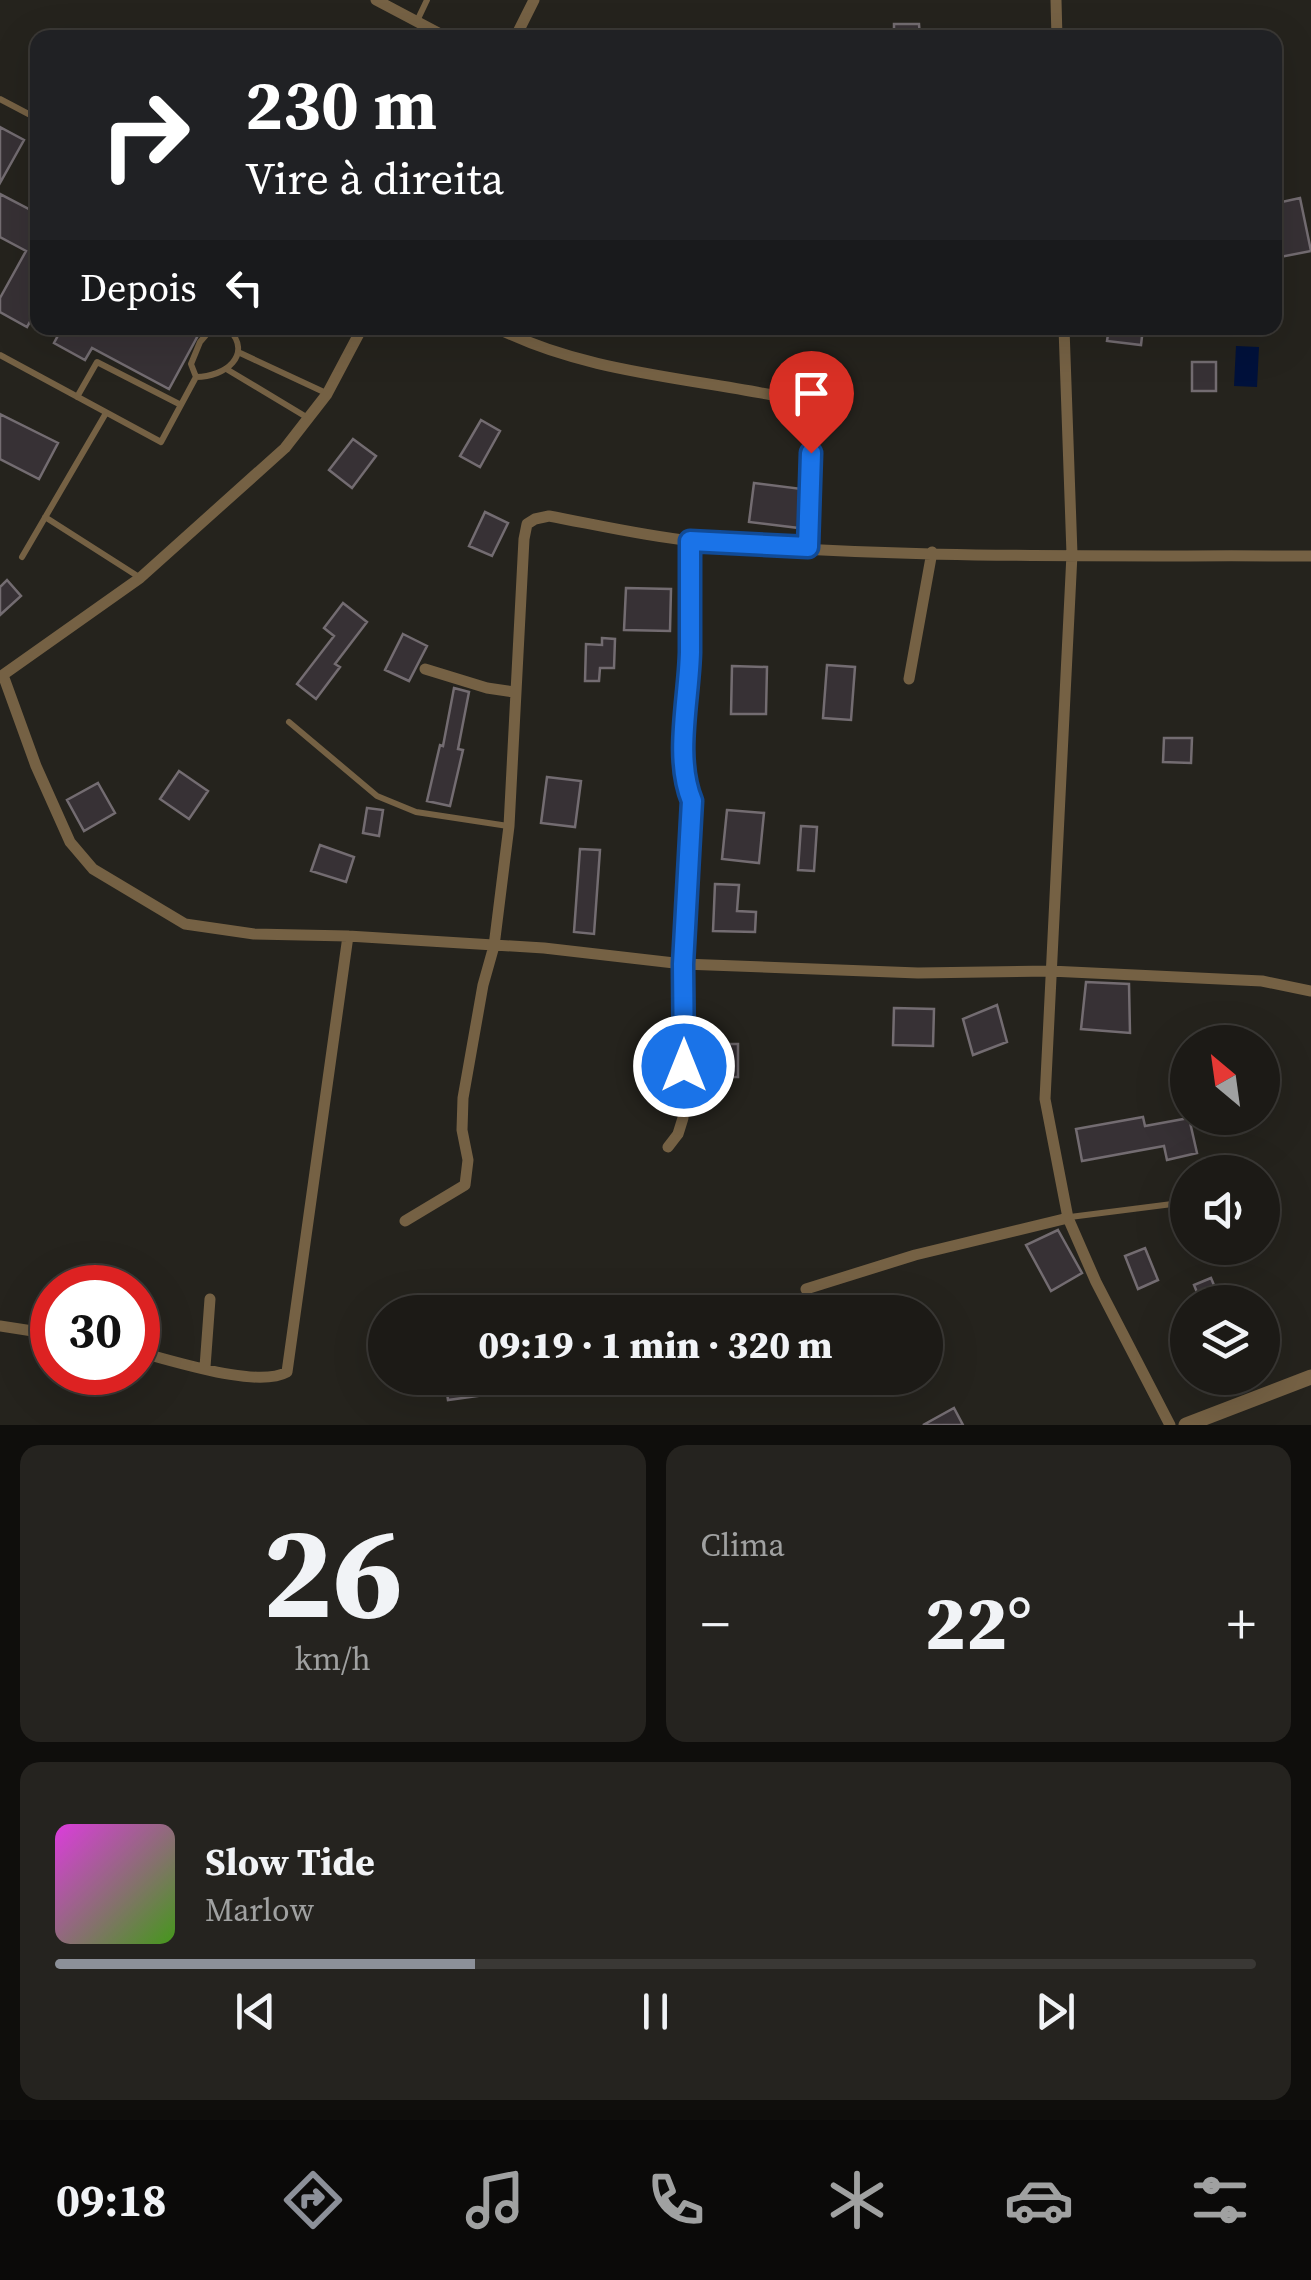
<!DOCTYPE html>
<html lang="pt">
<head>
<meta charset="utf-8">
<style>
	body { margin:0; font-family:"Source Serif 4",serif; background:#25231f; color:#f1f3f6; height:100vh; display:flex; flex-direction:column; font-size:38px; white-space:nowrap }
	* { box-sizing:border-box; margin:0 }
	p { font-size:32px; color:#a0a1a1 }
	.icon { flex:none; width:55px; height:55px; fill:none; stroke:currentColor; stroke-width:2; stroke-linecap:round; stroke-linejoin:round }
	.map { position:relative; height:1425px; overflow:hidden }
	.sheet { display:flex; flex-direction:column; gap:20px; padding:20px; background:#0f0e0c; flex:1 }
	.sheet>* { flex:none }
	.hud { position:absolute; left:30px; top:30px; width:1252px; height:305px; border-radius:20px; box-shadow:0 10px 40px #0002,0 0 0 2px #3a3835; background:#202124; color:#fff; overflow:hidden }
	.needle { width:65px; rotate:331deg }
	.buttons { position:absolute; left:1170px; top:1025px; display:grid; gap:20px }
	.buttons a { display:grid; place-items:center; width:110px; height:110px; border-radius:50%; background:#1c1a16; box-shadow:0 10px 40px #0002,0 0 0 2px #3a3835; font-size:50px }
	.speed { position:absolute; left:30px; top:1265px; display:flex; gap:20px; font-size:50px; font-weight:700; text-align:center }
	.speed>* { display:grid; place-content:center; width:130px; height:130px; border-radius:50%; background:#1c1a16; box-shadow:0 10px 40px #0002,0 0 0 2px #3a3835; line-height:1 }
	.speed .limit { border:15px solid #d22; background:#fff; color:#111 }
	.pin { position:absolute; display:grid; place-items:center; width:85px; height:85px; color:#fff; margin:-102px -42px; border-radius:50% 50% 50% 0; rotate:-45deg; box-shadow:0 0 10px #0007 }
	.pin .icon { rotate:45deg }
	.me { position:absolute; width:110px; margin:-55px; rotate:0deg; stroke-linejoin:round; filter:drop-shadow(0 0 8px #0008) }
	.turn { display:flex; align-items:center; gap:35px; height:210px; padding:0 50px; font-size:45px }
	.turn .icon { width:130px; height:130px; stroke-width:2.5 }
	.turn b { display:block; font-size:70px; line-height:85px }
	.then { display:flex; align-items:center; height:95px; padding:0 50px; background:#0003; gap:20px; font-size:38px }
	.big { font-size:75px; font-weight:800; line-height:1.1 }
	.sheet .tile { flex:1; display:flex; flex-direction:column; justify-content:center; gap:15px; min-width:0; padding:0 35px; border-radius:20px; background:#25231f }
	.sheet .dial { align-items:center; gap:0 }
	.dial b { font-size:130px; line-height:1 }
	.song { display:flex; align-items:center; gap:30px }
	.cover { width:120px; height:120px; border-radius:15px; background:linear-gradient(135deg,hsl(300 70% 55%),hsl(100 70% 35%)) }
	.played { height:10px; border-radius:5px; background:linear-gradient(90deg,#8c9099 35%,#3a3835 35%) }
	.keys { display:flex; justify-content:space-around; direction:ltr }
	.heat { display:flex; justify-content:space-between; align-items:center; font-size:55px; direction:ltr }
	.sheet .tiles { flex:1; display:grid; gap:20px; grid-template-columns:1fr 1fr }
	.tile:last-child { grid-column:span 2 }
	.trip { position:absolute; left:368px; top:1295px; width:575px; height:100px; border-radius:50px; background:#1c1a16; box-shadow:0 10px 40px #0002,0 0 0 2px #3a3835; font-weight:800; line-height:100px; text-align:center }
	.dock { display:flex; height:160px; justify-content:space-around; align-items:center; background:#0b0a09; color:#a0a1a1 }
	.dock .icon { width:70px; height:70px }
	.dock .selected { color:#8c9099 }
	.dock b { font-size:45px; color:#f1f3f6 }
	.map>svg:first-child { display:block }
	.water { fill:#00113b }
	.building { fill:#373135; stroke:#736c71; stroke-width:2.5 }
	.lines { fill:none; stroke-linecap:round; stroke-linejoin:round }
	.service { stroke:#756144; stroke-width:6 }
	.minor { stroke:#756144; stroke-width:11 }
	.tertiary { stroke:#756144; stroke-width:15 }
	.route-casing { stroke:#114b97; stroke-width:25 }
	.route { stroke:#1a73e8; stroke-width:18 }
</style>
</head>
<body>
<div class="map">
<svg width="1311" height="1425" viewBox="0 0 1311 1425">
	<rect width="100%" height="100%" fill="#25231d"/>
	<path class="water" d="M 1236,346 L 1259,347 L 1257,387 L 1234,386 Z"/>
	<path class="building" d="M 894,24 L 919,24 L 920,38 L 894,38 Z
		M 0,127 L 24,140 L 0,183 Z
		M 38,193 L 38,307 L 27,327 L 0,312 L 0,298 L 26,251 L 0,237 L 0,194 L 29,209 Z
		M 1300,198 L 1311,251 L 1275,258 L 1277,203 Z
		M 62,328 L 135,328 L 148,334 L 152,328 L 202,328 L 169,389 L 92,348 L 85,360 L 54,343 Z
		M 1109,328 L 1143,328 L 1141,345 L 1107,341 Z
		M 1192,362 L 1216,362 L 1216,391 L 1192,391 Z
		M 0,414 L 58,443 L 39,479 L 0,459 Z
		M 481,420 L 500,431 L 480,467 L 460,456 Z
		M 353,439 L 376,456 L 352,488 L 329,470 Z
		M 754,483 L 802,489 L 799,528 L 749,522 Z
		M 485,512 L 508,523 L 492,556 L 469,546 Z
		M 7,580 L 21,596 L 0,615 L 0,587 Z
		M 626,588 L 671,589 L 670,631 L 624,630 Z
		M 343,603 L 367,622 L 335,664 L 340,667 L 316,699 L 297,684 L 334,636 L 324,628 Z
		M 403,634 L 427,646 L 409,681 L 385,670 Z
		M 602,638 L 615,639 L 614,668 L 600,668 L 599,681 L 585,681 L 586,644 L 602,645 Z
		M 827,665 L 855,667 L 851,720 L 823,718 Z
		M 732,666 L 767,667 L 766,714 L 731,714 Z
		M 454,688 L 469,692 L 458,749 L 463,750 L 450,806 L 427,801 L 440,745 L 443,746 Z
		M 1164,738 L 1192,738 L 1191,763 L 1163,762 Z
		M 179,771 L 208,791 L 189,819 L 160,799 Z
		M 547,777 L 581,781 L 575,827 L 541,823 Z
		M 98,783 L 115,813 L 84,831 L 67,800 Z
		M 367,808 L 383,810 L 379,836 L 363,833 Z
		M 727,810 L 764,813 L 759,863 L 722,859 Z
		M 801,826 L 817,827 L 814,871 L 798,870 Z
		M 320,845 L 354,857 L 346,882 L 311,871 Z
		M 580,849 L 600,850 L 594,934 L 574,932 Z
		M 715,884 L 739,885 L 737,911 L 756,912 L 755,932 L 713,931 Z
		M 1086,982 L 1129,984 L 1130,1033 L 1081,1029 Z
		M 997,1005 L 1007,1042 L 973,1055 L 963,1019 Z
		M 894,1008 L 934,1009 L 933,1046 L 893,1045 Z
		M 707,1044 L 738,1044 L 738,1077 L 706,1077 Z
		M 1143,1117 L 1145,1126 L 1189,1118 L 1197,1153 L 1167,1160 L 1164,1146 L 1082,1161 L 1076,1129 Z
		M 1058,1230 L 1082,1273 L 1051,1291 L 1026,1245 Z
		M 1145,1248 L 1158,1280 L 1138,1289 L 1125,1256 Z
		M 1211,1278 L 1221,1302 L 1201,1302 L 1194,1285 Z
		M 445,1378 L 483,1378 L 485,1395 L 448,1400 Z
		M 954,1408 L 963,1425 L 923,1425 Z"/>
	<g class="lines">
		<path class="service" d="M 417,21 L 427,0
			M 0,99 L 38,119
			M 238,352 L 326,393
			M 0,355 L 161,442 L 196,377 L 191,364 L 200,342 L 212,328
			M 228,370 L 308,418
			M 196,377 C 225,377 254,355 228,328
			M 77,397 L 97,362 L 181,405
			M 45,517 L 139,577
			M 22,557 L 106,413
			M 289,722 L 377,796 L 416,812 L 508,826
			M 683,962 L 693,801 C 674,757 689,700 690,653 C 691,616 690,579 690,542
			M 1070,1217 L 1188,1202"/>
		<path class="minor" d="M 376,0 L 448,38
			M 1056,0 L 1057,38
			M 515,38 L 534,0
			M 497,328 C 582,371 680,377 772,395 C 782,400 792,404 799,413 C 821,439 809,513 808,547
			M 1064,328 L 1072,554 L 1045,1099 L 1068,1218 L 1096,1282 L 1170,1425
			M 425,669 L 487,688 L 514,692
			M 3,675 L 36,766 L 70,842 L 93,869 L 185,924 L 254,934 L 348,936 L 544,948 L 683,964 L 918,973 L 1050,971 L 1262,981 L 1311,991
			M 0,677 L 140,578 L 285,448 L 327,394 L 362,328
			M 909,679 L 932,552
			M 668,1147 L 678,1134 L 683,1118 L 683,964
			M 405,1221 L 465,1185 L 468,1160 L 462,1130 L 463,1098 L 483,985 L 494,946 L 509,826 L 524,539 L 527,524 L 535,519 L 549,516 C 597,525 645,536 692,541 C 897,560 1106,555 1311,556
			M 806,1289 L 915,1255 L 1068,1218
			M 0,1326 L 52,1334
			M 138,1352 C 172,1360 257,1389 287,1372 L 348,936
			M 205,1367 L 210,1299"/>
		<path class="tertiary" d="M 1186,1425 L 1311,1377"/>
	</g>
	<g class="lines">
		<g class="route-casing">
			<path id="route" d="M 684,1066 L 683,964 L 692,801 C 674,757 689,699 690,652 C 690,615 690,578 690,541 L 808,547 L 811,453"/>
		</g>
		<use href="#route" class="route"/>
	</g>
</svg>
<div class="buttons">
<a><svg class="needle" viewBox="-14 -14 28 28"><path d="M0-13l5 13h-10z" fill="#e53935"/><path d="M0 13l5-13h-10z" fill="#a0a1a1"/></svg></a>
<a><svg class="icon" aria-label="sound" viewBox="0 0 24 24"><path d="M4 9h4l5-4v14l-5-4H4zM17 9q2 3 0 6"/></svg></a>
<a><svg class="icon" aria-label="layers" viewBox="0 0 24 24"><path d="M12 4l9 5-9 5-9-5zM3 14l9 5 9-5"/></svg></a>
</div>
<div class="speed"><div class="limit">30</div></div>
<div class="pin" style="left:811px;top:453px;background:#d93025"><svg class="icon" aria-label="arrive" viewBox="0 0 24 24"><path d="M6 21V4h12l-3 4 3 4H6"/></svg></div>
<svg class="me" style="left:684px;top:1066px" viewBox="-20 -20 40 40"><circle r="17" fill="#1a73e8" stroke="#fff" stroke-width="3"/><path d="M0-11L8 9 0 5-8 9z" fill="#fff"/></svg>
<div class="trip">09:19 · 1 min · 320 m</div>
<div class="hud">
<div class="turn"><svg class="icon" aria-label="right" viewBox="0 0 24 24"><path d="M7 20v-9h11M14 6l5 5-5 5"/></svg><div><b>230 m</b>Vire à direita</div></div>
<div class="then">Depois<svg class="icon" aria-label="left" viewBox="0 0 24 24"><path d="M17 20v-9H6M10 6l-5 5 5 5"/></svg></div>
</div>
</div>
<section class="sheet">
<div class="tiles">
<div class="tile dial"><b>26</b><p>km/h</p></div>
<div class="tile"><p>Clima</p>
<div class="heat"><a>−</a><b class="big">22°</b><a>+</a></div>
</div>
<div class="tile">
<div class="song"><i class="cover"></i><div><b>Slow Tide</b><p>Marlow</p></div></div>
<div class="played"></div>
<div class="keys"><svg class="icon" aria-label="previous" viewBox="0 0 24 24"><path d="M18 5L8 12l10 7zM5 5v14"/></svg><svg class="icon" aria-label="pause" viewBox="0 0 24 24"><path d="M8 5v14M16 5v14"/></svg><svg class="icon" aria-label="next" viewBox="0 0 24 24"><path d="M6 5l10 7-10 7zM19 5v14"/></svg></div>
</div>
</div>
</section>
<nav class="dock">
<b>09:18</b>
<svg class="icon selected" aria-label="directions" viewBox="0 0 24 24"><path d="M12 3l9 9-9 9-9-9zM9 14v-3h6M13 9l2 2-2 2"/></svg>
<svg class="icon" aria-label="music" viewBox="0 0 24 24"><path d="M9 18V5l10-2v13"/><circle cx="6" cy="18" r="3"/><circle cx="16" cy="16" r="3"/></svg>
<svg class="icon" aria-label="phone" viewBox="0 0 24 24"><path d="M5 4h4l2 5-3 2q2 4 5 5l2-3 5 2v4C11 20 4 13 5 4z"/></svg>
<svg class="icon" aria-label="climate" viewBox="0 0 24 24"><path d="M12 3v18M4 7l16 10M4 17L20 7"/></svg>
<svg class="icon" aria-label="car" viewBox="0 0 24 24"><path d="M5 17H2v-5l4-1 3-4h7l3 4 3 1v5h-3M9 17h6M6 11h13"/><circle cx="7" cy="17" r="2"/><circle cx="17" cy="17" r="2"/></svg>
<svg class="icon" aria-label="filters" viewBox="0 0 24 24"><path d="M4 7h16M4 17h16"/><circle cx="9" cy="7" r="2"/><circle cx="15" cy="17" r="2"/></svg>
</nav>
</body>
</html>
